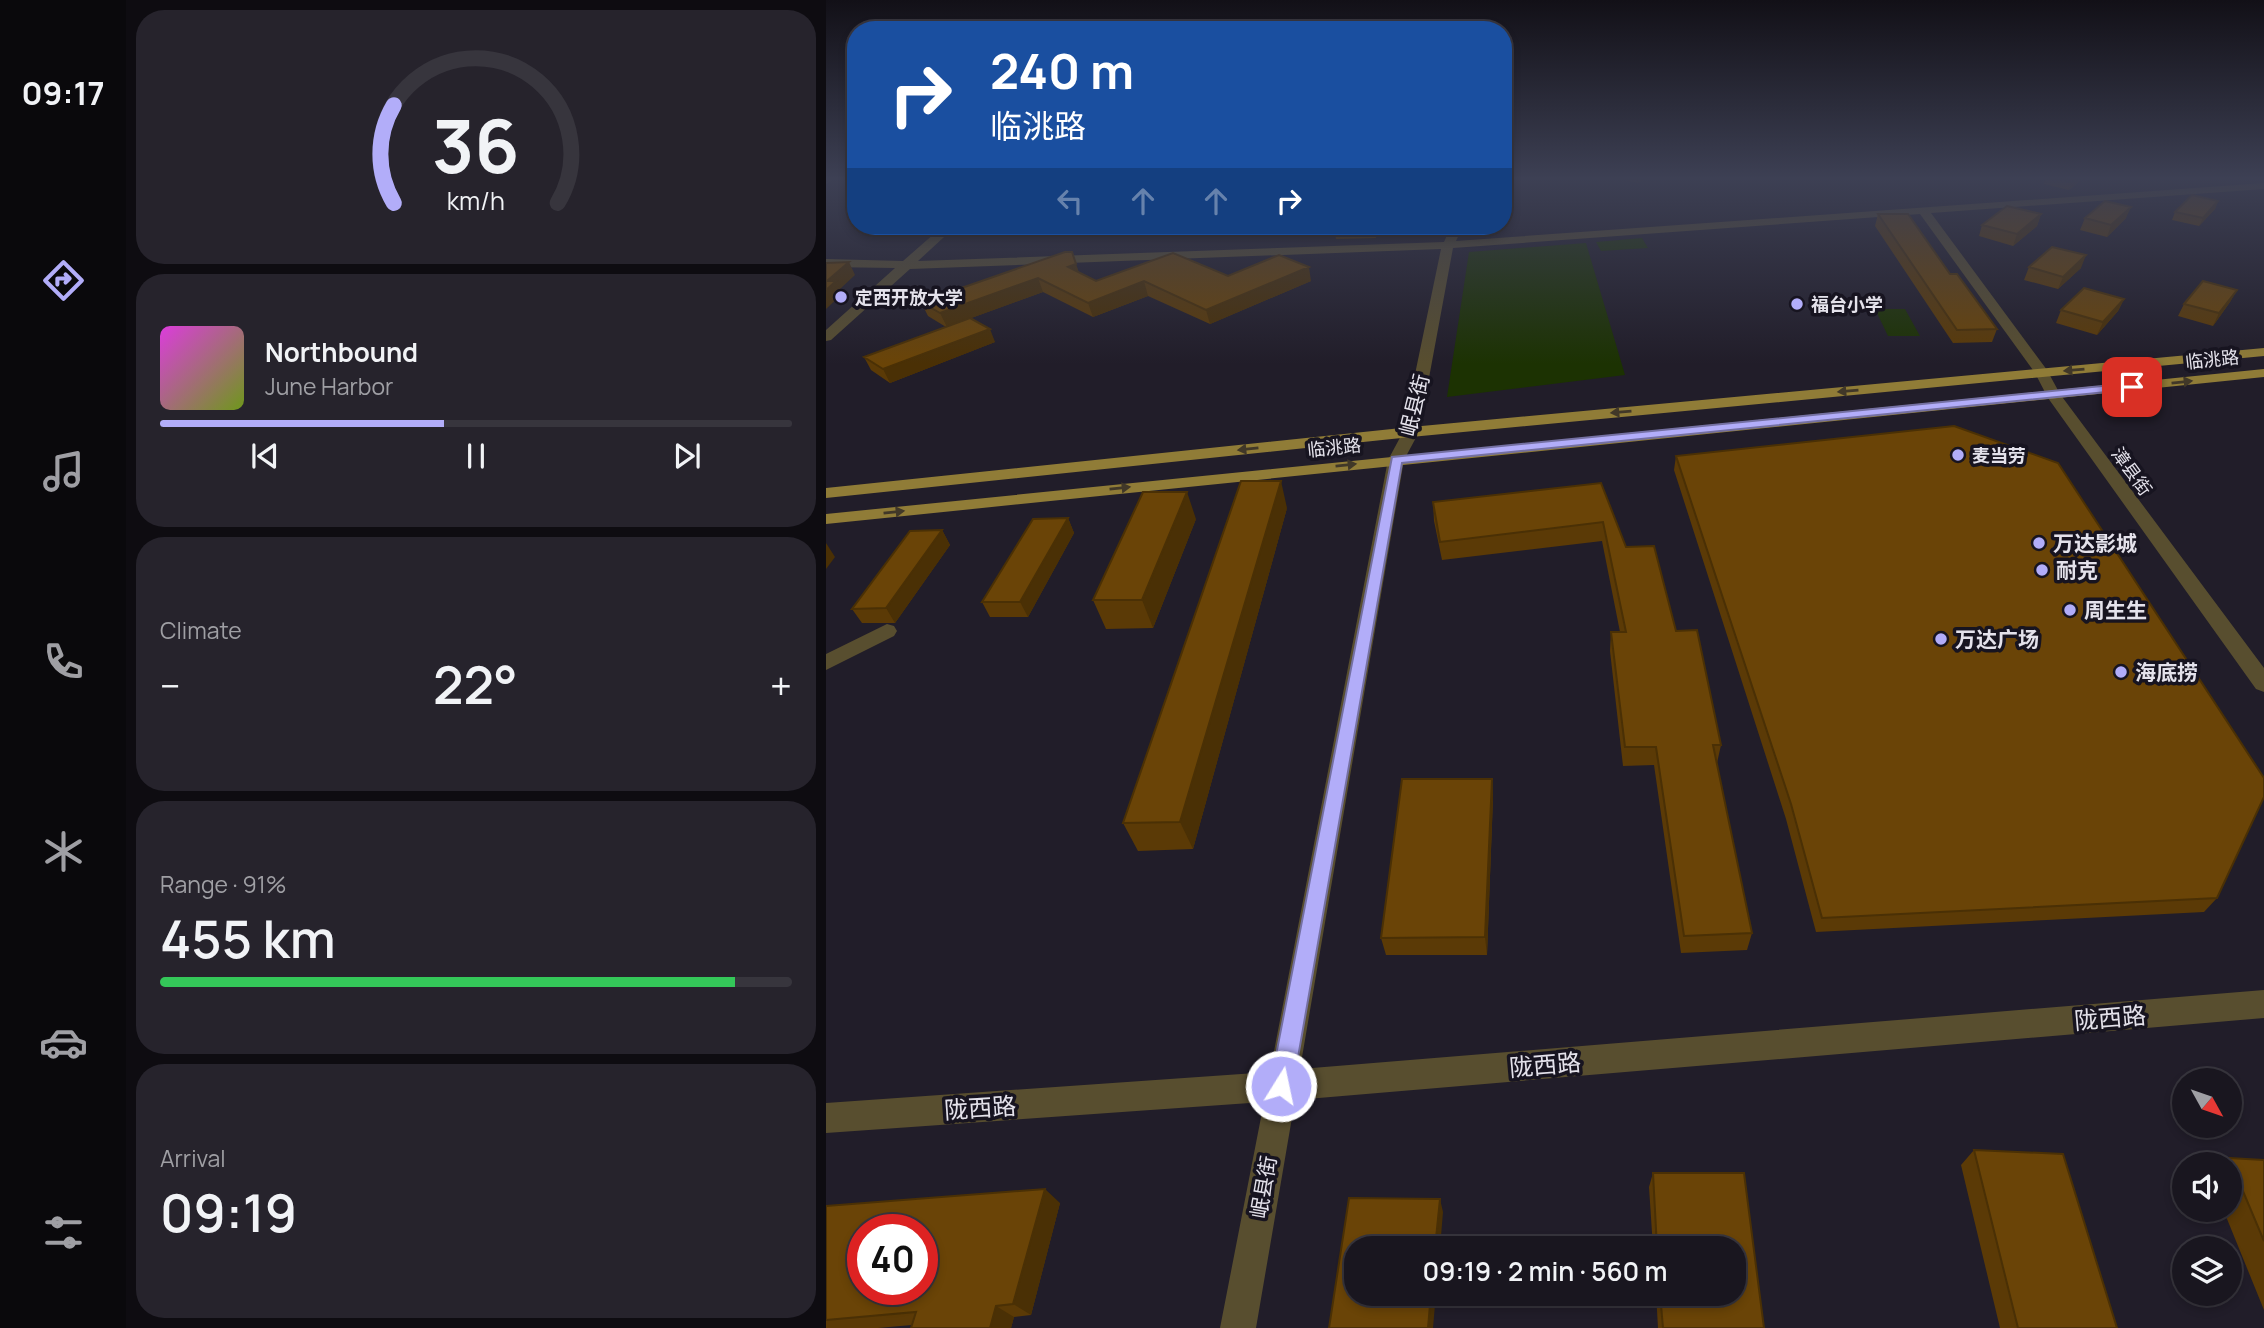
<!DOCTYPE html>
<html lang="en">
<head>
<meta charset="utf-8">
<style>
	body { margin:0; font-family:Manrope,"Noto Sans SC",sans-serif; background:#26232c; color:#f1f3f6; height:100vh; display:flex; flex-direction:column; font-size:26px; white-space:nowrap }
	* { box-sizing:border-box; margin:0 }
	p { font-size:23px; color:#9f9fa4 }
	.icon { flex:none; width:38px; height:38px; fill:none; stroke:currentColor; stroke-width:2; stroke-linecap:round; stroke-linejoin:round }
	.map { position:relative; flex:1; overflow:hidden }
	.side { display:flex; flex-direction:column; gap:10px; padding:10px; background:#0e0c11; width:700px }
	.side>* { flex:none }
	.banner { position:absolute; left:21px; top:21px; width:665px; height:214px; border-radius:28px; box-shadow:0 4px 10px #0003,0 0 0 2px #37353d; background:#1a4fa0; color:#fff; overflow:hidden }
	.needle { width:46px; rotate:130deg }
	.controls { position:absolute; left:1346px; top:1068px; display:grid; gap:14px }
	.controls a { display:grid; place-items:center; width:70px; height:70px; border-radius:50%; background:#19161f; box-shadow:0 4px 10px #0003,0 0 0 2px #37353d; font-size:35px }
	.speed { position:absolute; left:21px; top:1214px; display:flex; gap:14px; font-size:35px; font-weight:700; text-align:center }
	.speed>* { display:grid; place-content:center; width:91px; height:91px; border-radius:50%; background:#19161f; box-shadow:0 4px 10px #0003,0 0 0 2px #37353d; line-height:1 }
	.speed .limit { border:10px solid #d22; background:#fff; color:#111 }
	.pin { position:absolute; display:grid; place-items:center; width:60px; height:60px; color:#fff; margin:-30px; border-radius:14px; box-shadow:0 4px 10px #0006 }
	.me { position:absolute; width:77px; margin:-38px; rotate:10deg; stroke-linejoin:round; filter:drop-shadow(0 0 5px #0008) }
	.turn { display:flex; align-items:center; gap:24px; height:147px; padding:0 28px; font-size:32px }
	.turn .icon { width:91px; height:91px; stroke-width:2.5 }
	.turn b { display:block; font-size:49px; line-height:60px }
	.lanes { display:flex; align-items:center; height:66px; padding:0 28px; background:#0003; justify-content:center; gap:35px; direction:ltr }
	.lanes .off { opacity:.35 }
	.big { font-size:52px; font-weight:600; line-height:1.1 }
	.side .card { flex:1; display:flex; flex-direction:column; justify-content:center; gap:10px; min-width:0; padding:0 24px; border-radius:28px; background:#26232c }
	.side .dial { align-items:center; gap:0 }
	.dial svg { height:182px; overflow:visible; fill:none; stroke:#37353d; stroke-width:7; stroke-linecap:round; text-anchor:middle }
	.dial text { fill:#f1f3f6; stroke:none }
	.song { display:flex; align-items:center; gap:21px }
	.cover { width:84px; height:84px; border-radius:10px; background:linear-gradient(135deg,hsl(300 70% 55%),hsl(80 70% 35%)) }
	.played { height:7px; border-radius:4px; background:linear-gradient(90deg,#b2adf9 45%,#37353d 45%) }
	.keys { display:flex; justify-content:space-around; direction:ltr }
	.heat { display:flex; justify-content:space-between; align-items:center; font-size:38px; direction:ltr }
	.charge { height:10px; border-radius:5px; background:linear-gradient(90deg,#34c759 91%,#37353d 0) }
	.trip { position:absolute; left:518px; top:1236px; width:402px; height:70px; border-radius:28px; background:#19161f; box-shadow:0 4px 10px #0003,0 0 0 2px #37353d; font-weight:600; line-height:70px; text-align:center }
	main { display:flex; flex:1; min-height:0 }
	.tab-bar { display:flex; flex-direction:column; width:126px; justify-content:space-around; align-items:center; background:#0a090c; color:#9f9fa4 }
	.tab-bar .icon { width:49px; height:49px }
	.tab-bar .selected { color:#b2adf9 }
	.tab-bar b { font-size:32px; color:#f1f3f6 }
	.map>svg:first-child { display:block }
	.green { fill:#1c3202 }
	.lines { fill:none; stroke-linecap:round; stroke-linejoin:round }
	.minor { fill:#584e2f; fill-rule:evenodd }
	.major { fill:#907c37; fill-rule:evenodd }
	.wall { fill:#5b3a06 }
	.shaded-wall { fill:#4a3005 }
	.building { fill:#6a4407; stroke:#4a3005; stroke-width:2; fill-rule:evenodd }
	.oneway { fill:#413828 }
	.route { fill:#b2adf9; stroke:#7470a2; stroke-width:2 }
	.poi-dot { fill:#b2adf9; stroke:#171420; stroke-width:2.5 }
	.labels { text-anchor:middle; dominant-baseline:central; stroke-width:7; stroke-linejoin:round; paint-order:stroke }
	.far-poi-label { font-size:18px; font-weight:bold; fill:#e4e2eb; stroke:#171420; text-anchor:start }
	.far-street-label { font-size:18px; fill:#e4e2eb; stroke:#171420 }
	.street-label { font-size:21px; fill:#e4e2eb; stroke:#171420 }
	.poi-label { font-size:21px; font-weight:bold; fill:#e4e2eb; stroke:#171420; text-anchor:start }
	.near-street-label { font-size:24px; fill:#e4e2eb; stroke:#171420 }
</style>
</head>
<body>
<main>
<nav class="tab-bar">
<b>09:17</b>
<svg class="icon selected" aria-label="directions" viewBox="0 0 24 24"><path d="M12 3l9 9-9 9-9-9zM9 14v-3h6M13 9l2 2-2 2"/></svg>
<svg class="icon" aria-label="music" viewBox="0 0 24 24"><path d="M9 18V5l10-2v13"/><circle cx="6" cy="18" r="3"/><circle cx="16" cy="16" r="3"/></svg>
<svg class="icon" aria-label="phone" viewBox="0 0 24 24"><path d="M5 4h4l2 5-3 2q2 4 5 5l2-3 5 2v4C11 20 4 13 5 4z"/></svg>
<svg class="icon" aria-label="climate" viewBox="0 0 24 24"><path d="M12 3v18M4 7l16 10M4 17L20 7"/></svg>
<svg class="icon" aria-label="car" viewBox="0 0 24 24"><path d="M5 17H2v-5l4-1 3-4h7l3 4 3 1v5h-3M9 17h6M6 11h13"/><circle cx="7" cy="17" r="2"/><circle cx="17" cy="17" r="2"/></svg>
<svg class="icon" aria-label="filters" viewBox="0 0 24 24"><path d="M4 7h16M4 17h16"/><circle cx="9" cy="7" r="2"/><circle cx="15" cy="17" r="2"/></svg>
</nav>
<section class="side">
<div class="card dial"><svg viewBox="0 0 100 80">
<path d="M14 69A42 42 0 1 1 86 69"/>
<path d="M14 69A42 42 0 0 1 14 26" stroke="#b2adf9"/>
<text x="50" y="56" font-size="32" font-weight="700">36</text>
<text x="50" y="72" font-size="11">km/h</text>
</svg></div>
<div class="card">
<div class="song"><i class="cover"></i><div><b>Northbound</b><p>June Harbor</p></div></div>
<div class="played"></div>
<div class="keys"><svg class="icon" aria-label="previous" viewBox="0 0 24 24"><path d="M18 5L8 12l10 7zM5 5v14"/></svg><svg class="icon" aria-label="pause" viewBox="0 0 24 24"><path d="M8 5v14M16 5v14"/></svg><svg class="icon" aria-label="next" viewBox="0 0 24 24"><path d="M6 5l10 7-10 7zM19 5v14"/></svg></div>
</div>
<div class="card"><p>Climate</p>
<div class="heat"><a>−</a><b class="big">22°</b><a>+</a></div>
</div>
<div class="card"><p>Range · 91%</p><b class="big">455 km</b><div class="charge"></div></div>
<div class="card"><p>Arrival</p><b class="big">09:19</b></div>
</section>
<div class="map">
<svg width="1438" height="1328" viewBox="0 0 1438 1328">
	<rect width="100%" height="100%" fill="#211d29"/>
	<path class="green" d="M 816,238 L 822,248 L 775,251 L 770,242 Z
		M 760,243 L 799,375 L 621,397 L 643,252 Z
		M 1049,309 L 1079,309 L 1094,336 L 1062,336 Z"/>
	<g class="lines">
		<path class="minor" d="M 0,178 L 10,178 L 0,184 Z
			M 677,178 L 689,178 L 677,187 Z
			M 1438,183 L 1438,189 L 1105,213 L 1221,370 L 1234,394 L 1438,668 L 1438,692 L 1430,689 L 1222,398 L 1209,373 L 1094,214 L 627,248 L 593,432 L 578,460 L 474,1069 L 1438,990 L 1438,1018 L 469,1100 L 430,1328 L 394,1328 L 438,1102 L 0,1133 L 0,1103 L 444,1072 L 562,460 L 577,432 L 615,249 L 84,269 L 5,340 L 0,341 L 0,330 L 69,268 L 0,267 L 0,259 L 77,261 L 117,226 L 130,226 L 92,261 L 618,242 L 625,226 L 637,226 L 630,241 Z
			M 61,624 L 68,626 L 71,631 L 68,636 L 0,670 L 0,654 Z"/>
		<path class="major" d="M 1438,348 L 1438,356 L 585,437 L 0,498 L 0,488 L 585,427 Z
			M 1438,369 L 1438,377 L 0,524 L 0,514 Z"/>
	</g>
	<path class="wall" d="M 792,178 L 822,178 L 811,183 Z
		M 1220,178 L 1257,178 L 1243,190 L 1218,184 Z
		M 1392,201 L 1389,209 L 1373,226 L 1346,220 L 1349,212 Z
		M 1052,214 L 1124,274 L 1171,329 L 1166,342 L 1127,343 L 1049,226 Z
		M 1215,214 L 1211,226 L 1187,246 L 1153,236 L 1156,225 Z
		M 1259,218 L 1300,218 L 1281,237 L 1254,230 Z
		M 216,226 L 276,226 L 274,230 L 219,231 Z
		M 508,226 L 551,226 L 550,238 L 510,239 Z
		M 239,252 L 253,273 L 270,281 L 402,276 L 485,281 L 384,324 L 322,296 L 267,317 L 217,292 L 145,318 L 169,342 L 64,383 L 45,370 L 38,357 L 120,327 L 102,316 L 95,302 Z
		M 1203,267 L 1255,268 L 1232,289 L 1198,280 Z
		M 1411,290 L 1404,302 L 1387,326 L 1352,316 L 1358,304 Z
		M 1298,299 L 1292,311 L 1271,335 L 1230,323 L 1235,310 Z
		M 850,456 L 1391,898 L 1378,912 L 990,932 L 960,819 L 848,470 Z
		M 775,483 L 800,547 L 850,631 L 895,745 L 891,763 L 926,933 L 921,950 L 855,953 L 828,765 L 797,766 L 784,651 L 785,632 L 794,632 L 776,541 L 616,560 L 608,521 L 607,502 Z
		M 461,508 L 367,849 L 312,851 L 297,823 Z
		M 242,518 L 248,533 L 202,617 L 164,617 L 156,602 Z
		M 370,519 L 327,628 L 280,629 L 267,600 Z
		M 116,530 L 124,545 L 69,623 L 36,623 L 26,609 Z
		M 666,779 L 667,798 L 661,955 L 560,955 L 555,938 Z
		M 1148,1150 L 1291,1328 L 1174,1328 L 1135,1165 Z
		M 1403,1158 L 1438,1160 L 1438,1310 L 1397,1209 L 1404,1209 L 1404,1164 L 1395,1164 Z
		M 827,1173 L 918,1173 L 938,1328 L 832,1328 L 830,1293 L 908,1293 L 908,1248 L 827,1248 L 823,1187 Z
		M 234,1203 L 205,1315 L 188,1317 L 185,1328 L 85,1328 L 86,1325 L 52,1328 L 0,1328 L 0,1206 Z"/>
	<path class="shaded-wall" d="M 811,178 L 822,178 L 811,183 Z
		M 1251,178 L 1257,178 L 1243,190 L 1245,182 Z
		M 1392,201 L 1389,209 L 1373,226 L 1377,218 Z
		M 1305,207 L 1300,218 L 1281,237 L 1285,225 Z
		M 1215,214 L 1211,226 L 1187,246 L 1191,234 Z
		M 548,226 L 551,226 L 550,238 Z
		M 1260,255 L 1255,268 L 1232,289 L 1237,277 Z
		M 23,262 L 29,275 L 14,289 L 16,294 L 0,309 L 0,290 L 1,281 Z
		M 250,264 L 255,278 L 242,267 Z
		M 483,267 L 485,281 L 384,324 L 380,310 Z
		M 212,278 L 217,292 L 121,327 L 114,313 Z
		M 318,281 L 322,296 L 267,317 L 262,303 Z
		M 1411,290 L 1404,302 L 1387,326 L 1393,313 Z
		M 1298,299 L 1292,311 L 1271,335 L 1277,322 Z
		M 164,329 L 169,342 L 64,383 L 57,369 Z
		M 455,481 L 461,508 L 367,849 L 354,822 Z
		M 361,492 L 370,519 L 327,628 L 316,600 Z
		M 242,518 L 248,533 L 202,617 L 194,602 Z
		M 116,530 L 124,545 L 69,623 L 60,608 Z
		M 0,543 L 9,557 L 0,569 Z
		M 666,779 L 667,798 L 661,955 L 659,937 Z
		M 219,1189 L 234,1203 L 205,1315 L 187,1304 Z
		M 614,1199 L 617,1212 L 614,1248 L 609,1248 Z
		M 605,1293 L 610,1293 L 607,1328 L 602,1328 Z
		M 170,1306 L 188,1317 L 185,1328 L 164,1328 Z"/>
	<path class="building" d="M 1227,178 L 1251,178 L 1245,182 Z
		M 1366,195 L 1392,201 L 1377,218 L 1349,212 Z
		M 1279,201 L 1305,207 L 1285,225 L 1259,218 Z
		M 1181,206 L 1215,214 L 1191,234 L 1156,225 Z
		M 1052,214 L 1082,214 L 1124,274 L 1131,274 L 1171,329 L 1131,330 Z
		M 508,226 L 548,226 L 508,227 Z
		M 1226,247 L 1260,255 L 1237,277 L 1203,267 Z
		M 239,252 L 246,252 L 250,264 L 242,267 L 270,281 L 347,253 L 402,276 L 453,255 L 483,267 L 380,310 L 318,281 L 262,303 L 212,278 L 114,313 L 95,302 Z
		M 23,262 L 1,281 L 10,281 L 0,290 L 0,263 Z
		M 1377,281 L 1411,290 L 1393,313 L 1358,304 Z
		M 1258,288 L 1298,299 L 1277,322 L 1235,310 Z
		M 144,318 L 164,329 L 57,369 L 38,357 Z
		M 1128,426 L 1232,463 L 1438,778 L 1438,797 L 1391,898 L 996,918 L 965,804 L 850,456 Z
		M 415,481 L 455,481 L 354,822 L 297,823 Z
		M 775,483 L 800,547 L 828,546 L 850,631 L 871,630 L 895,745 L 887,745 L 926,933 L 858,936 L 830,747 L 799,747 L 785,632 L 800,632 L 777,522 L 614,542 L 607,502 Z
		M 317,492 L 361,492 L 316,600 L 267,600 Z
		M 242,518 L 194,602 L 156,602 L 207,519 Z
		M 116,530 L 60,608 L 26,609 L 84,531 Z
		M 576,779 L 666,779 L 659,937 L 555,938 Z
		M 1148,1150 L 1237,1154 L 1291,1328 L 1192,1328 Z
		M 1403,1158 L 1438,1160 L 1438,1241 Z
		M 827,1173 L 918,1173 L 938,1328 L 837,1328 L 834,1293 L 908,1293 L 908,1248 L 831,1248 Z
		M 219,1189 L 187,1304 L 170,1306 L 164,1328 L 85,1328 L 90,1312 L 0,1320 L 0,1206 ZM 37,1230 L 96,1230 L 96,1290 L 37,1290 Z
		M 523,1198 L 614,1199 L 609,1248 L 530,1248 L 530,1293 L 605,1293 L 602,1328 L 503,1328 Z"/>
	<defs><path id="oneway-solid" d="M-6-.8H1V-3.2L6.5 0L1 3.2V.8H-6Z" transform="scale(1.75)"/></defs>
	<g class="oneway">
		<use href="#oneway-solid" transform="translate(1248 370) rotate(175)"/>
		<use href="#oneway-solid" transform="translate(1356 382) rotate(-6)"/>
		<use href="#oneway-solid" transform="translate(1022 391) rotate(175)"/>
		<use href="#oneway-solid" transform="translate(795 412) rotate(175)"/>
		<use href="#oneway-solid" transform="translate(422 449) rotate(174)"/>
		<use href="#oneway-solid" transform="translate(520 465) rotate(-6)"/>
		<use href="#oneway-solid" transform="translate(294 488) rotate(-6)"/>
		<use href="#oneway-solid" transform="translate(68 512) rotate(-6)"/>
	</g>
	<linearGradient id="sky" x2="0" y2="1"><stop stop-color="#121017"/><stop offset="0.49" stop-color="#3d4054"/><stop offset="1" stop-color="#3d4054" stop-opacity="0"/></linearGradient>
	<rect width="1438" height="364" fill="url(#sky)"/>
	<path class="route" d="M 1306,383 L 1310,384 L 1310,389 L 576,463 L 467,1086 L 463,1094 L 455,1097 L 447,1094 L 444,1086 L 566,457 Z"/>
	<g class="poi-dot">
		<circle cx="15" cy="297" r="7"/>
		<circle cx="971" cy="304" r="7"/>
		<circle cx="1132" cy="455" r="7"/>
		<circle cx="1213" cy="543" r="7"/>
		<circle cx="1216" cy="570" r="7"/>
		<circle cx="1244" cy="610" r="7"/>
		<circle cx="1115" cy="639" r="7"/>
		<circle cx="1295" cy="672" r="7"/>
	</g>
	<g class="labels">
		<g class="far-poi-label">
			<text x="29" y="297">定西开放大学</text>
			<text x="985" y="304">福台小学</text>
			<text x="1146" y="455">麦当劳</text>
		</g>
		<g class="far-street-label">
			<text transform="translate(1386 359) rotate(-6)">临洮路</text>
			<text transform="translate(508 447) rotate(-6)">临洮路</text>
			<text transform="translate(1306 471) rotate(54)">漳县街</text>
		</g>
		<g class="street-label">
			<text transform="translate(588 405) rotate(-76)">岷县街</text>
			<text transform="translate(437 1187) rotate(-80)">岷县街</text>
		</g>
		<g class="poi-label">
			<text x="1227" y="543">万达影城</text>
			<text x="1230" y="570">耐克</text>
			<text x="1258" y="610">周生生</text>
			<text x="1129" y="639">万达广场</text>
			<text x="1309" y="672">海底捞</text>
		</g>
		<g class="near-street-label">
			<text transform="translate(1284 1017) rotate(-5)">陇西路</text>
			<text transform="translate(719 1064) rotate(-5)">陇西路</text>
			<text transform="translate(154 1107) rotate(-4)">陇西路</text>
		</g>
	</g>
</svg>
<div class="controls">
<a><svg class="needle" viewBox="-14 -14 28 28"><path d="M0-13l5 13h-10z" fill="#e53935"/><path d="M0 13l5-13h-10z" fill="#9f9fa4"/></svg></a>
<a><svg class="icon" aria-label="sound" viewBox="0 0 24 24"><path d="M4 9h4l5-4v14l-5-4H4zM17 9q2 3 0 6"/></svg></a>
<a><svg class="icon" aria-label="layers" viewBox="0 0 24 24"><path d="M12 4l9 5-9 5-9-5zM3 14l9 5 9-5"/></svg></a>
</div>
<div class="speed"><div class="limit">40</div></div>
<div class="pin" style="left:1306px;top:387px;background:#d93025"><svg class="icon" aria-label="arrive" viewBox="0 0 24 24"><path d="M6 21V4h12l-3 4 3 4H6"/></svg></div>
<svg class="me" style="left:455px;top:1086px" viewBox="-20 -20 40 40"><circle r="17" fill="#b2adf9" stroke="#fff" stroke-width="3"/><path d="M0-11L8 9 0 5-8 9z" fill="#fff"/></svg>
<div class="trip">09:19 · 2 min · 560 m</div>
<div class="banner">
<div class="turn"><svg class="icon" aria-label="right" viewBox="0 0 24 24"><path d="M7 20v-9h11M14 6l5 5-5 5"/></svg><div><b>240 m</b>临洮路</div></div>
<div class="lanes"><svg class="icon off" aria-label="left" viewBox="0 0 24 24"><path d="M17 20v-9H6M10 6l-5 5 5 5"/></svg><svg class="icon off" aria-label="ahead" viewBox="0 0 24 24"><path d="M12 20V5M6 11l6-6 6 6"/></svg><svg class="icon off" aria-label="ahead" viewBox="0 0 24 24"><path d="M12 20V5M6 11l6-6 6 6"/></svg><svg class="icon" aria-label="right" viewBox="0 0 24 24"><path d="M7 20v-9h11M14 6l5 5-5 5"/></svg></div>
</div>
</div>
</main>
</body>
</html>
